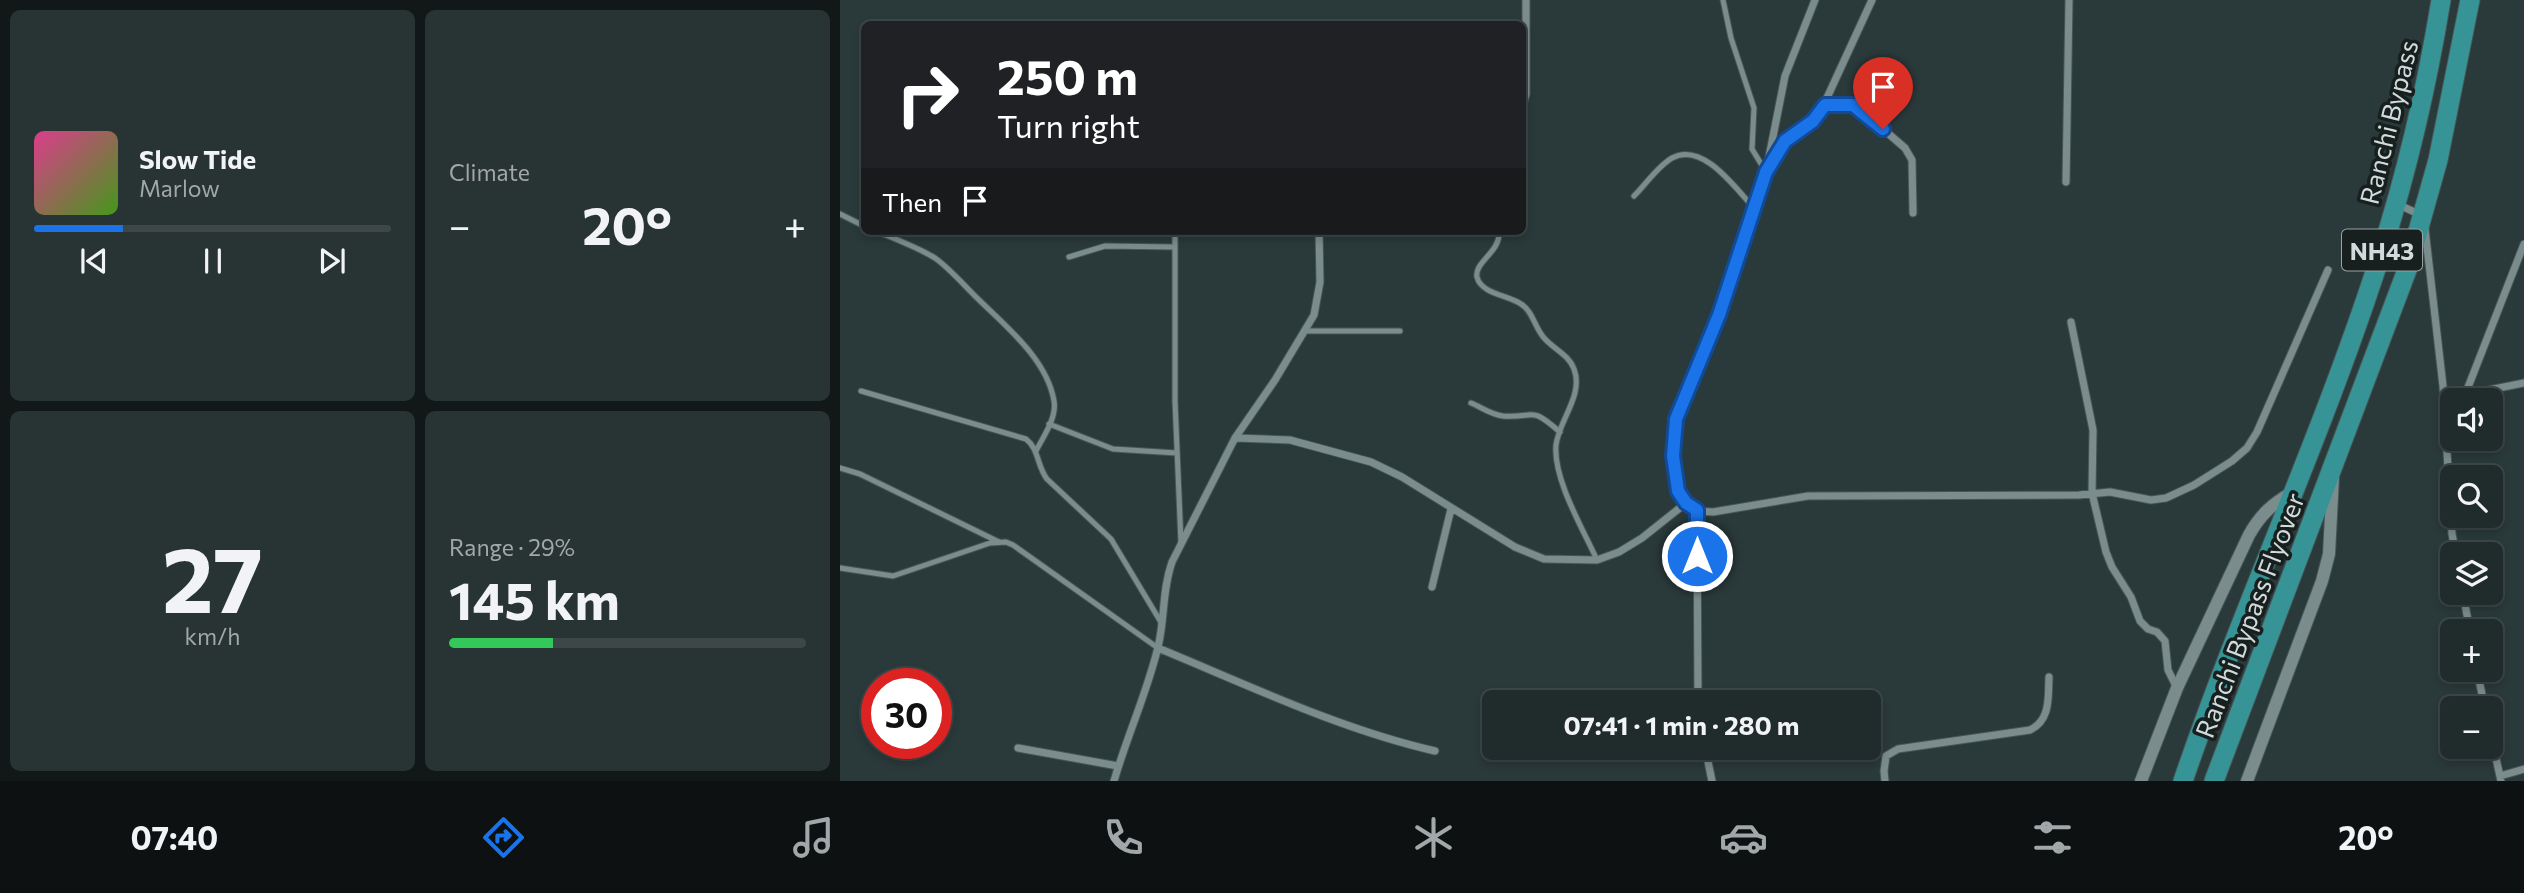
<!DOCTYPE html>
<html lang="en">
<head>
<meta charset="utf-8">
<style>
	body { margin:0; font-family:Commissioner,sans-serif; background:#283334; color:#f1f3f6; height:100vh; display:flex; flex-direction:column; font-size:26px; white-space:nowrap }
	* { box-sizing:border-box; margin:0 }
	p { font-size:23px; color:#a2a7a9 }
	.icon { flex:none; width:38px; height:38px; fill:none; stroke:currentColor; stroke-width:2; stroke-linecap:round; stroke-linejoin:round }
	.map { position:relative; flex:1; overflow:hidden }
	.drawer { display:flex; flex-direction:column; gap:10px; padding:10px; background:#121818; width:840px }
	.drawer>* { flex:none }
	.top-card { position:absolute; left:21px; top:21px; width:665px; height:214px; border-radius:10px; box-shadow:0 4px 10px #0003,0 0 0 2px #3d4748; background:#202124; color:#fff; overflow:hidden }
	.controls { position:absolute; left:1600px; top:388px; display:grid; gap:14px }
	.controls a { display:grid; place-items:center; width:63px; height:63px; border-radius:10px; background:#202b2c; box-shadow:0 4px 10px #0003,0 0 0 2px #3d4748; font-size:35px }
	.speed { position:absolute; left:21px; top:668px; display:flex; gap:14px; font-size:35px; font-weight:700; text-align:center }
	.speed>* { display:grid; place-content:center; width:91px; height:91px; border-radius:50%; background:#202b2c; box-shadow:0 4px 10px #0003,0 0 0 2px #3d4748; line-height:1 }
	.speed .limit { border:10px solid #d22; background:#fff; color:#111 }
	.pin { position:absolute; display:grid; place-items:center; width:60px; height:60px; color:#fff; margin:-72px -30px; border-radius:50% 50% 50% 0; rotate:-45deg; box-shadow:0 0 7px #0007 }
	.pin .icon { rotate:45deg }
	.me { position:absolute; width:77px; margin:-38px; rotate:0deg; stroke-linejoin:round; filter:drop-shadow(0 0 5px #0008) }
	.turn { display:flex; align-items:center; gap:24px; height:147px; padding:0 21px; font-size:32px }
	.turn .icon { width:91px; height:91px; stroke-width:2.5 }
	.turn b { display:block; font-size:49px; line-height:60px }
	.then { display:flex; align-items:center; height:66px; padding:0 21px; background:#0003; gap:14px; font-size:26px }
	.big { font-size:52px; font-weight:700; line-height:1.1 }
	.drawer .widget { flex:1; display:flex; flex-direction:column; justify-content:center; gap:10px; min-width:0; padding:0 24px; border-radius:10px; background:#283334 }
	.drawer .dial { align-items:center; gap:0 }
	.dial b { font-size:91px; line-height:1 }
	.song { display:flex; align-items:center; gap:21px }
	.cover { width:84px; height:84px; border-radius:10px; background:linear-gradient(135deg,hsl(330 70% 55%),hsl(100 70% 35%)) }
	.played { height:7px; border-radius:4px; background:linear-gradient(90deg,#1a73e8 25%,#3d4748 25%) }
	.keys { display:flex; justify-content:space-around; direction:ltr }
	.heat { display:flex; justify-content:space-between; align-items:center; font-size:38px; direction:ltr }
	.charge { height:10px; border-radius:5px; background:linear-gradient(90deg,#34c759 29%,#3d4748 0) }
	.drawer .tiles { flex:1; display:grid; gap:10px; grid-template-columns:repeat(2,1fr) }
	.trip { position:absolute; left:642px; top:690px; width:399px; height:70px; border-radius:10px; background:#202b2c; box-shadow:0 4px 10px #0003,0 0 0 2px #3d4748; font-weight:700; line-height:70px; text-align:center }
	.tabs { display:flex; height:112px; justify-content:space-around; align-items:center; background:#0d1112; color:#a2a7a9 }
	.tabs .icon { width:49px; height:49px }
	.tabs .selected { color:#1a73e8 }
	.tabs b { font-size:32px; color:#f1f3f6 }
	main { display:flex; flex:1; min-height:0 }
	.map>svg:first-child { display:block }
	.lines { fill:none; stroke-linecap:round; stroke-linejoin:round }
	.service-casing { stroke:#485555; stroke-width:7 }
	.minor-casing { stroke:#485555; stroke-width:9 }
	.tertiary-casing { stroke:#485555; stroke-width:14 }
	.trunk-casing { stroke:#485555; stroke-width:21 }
	.service { stroke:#7b8c8d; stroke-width:5 }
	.minor { stroke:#7b8c8d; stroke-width:7 }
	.tertiary { stroke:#7b8c8d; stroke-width:12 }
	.trunk { stroke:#379496; stroke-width:19 }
	.route-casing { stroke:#114b97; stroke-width:18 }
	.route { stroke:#1a73e8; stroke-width:12 }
	.labels { text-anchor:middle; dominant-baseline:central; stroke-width:7; stroke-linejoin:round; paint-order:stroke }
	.shield { fill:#181f1f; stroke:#9aa3a3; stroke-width:2 }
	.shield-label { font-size:24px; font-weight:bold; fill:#d2dbdb }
	.street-label { font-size:26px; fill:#d2dbdb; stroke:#181f1f }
</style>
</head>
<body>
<main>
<section class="drawer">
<div class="tiles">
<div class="widget">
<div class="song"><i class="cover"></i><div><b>Slow Tide</b><p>Marlow</p></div></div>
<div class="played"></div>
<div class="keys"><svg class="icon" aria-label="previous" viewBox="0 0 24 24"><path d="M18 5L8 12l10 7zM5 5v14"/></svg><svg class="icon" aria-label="pause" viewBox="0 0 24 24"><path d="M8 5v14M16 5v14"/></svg><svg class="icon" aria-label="next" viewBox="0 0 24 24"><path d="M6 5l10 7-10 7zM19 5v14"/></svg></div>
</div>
<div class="widget"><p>Climate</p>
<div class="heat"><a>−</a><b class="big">20°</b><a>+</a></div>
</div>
<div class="widget dial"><b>27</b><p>km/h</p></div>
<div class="widget"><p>Range · 29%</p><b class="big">145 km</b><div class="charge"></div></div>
</div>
</section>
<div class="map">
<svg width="1684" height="781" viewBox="0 0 1684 781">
	<rect width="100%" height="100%" fill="#2a393a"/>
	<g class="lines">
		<g class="service-casing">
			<path id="service" d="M 883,0 L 891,38 L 914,108 L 912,149 L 926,172
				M 794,196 C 806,184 818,166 832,158 C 863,141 896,189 914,208
				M 0,214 L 24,226
				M 36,231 C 55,239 77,247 95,258 C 109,268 121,282 134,295 C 163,324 207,358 214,401 C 217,418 203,437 196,451
				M 335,231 L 335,401 L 341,543
				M 659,231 C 661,252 634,262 637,277 C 641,294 668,295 681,304 C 693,311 695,329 705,339 C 714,349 729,355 734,369 C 744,395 719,420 716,445 C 713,479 743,529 757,560
				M 229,257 L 265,246 L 335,247
				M 466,331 L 560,331
				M 21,391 L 186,439 C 199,449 197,466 207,479 L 271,539 L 322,624
				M 631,403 C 641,407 652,415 663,416 C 697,418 689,405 720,432
				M 209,424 L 273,449 L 337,453
				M 0,468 L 20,474 L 159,542
				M 0,568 L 53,576 L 150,543 L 166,542 L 173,545 L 318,648"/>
		</g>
		<g class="minor-casing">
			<path id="minor" d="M 975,0 L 945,76 L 926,172 L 879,315 L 836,419 L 833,456 L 838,491 L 846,503 L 857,511 L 873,512 L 968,496 L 1239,495 L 1270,492 L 1311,500 L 1326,498 L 1354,485 L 1392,461 L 1407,448 L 1417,432 L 1488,270
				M 985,105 L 1003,103 L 1021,110 L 1065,148 L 1072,160 L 1073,213
				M 682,108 L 686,94 L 686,0
				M 929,165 L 945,141 L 963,130 L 980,113 L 1032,0
				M 1226,182 L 1229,0
				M 1557,204 L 1581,215
				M 1585,229 L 1603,386 L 1612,534 L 1616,555
				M 1231,322 L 1253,430 L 1252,493 L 1266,552 L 1272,567 L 1291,597 L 1300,621 L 1308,629 L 1317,632 L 1325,641 L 1328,670 L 1337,688
				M 1625,395 L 1684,244
				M 1604,399 L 1684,383
				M 395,438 L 450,440 L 531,462 L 562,477 L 675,547 L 704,559 L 757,560 L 779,552 L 802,538 L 846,503
				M 857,511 L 858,702
				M 592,587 L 611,509
				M 1623,593 L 1630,632
				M 318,648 C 408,685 499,729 595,751
				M 1637,670 L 1645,709
				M 1650,731 L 1661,781
				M 865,747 L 872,781
				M 178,748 L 278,766
				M 1660,776 L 1684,769
				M 274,781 C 287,736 307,693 318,647 C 325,619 322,590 332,562 L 395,438 L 435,380 L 474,315 L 480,282 L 479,231
				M 1045,781 L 1044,771 L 1046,756 L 1058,749 L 1190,730 C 1211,720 1208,697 1209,677"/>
		</g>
		<g class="tertiary-casing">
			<path id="tertiary" d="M 1301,781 L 1337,688 L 1409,535 C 1420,515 1433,503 1453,492
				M 1407,781 L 1482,581 L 1489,554 L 1493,478"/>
		</g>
		<g class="trunk-casing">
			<path id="trunk" d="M 1343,781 C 1400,614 1474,454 1530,287 C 1562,193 1585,98 1601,0
				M 1374,781 L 1567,270 L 1598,160 L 1630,0"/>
		</g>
		<use href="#service" class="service"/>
		<use href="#minor" class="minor"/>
		<use href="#tertiary" class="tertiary"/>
		<use href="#trunk" class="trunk"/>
	</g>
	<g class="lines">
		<g class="route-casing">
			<path id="route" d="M 857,556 L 857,510 L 846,503 L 838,491 L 833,456 L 836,419 L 879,315 L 926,172 L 945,141 L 973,121 L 985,105 L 1013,105 L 1043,129"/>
		</g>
		<use href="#route" class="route"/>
	</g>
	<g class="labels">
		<rect class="shield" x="1502" y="229.5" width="80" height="41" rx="5"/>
		<g class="shield-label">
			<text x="1542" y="250">NH43</text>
		</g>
		<g class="street-label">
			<text transform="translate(1548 122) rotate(-76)">Ranchi Bypass</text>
			<text transform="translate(1409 615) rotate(-69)">Ranchi Bypass Flyover</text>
		</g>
	</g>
</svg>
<div class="controls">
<a><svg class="icon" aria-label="sound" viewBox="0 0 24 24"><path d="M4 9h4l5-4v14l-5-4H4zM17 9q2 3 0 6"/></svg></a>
<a><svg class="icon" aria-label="search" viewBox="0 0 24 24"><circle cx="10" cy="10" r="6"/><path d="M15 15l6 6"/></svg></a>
<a><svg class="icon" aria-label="layers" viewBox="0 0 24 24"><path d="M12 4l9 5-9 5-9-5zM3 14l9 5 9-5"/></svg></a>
<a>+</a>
<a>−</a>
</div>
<div class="speed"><div class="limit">30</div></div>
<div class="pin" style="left:1043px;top:129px;background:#d93025"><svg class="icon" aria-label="arrive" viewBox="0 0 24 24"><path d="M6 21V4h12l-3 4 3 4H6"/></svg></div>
<svg class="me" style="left:857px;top:556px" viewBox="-20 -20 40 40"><circle r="17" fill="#1a73e8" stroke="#fff" stroke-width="3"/><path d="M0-11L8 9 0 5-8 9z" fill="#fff"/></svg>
<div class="trip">07:41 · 1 min · 280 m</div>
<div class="top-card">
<div class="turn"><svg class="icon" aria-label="right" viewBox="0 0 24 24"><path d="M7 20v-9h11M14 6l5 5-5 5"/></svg><div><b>250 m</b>Turn right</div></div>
<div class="then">Then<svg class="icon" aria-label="arrive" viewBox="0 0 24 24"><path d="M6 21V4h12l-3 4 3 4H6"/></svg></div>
</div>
</div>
</main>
<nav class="tabs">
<b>07:40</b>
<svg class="icon selected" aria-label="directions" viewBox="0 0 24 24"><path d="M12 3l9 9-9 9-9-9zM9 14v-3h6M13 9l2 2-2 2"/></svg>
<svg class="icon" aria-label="music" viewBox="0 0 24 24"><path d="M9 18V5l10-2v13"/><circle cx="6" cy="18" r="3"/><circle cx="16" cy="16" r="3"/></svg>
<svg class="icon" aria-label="phone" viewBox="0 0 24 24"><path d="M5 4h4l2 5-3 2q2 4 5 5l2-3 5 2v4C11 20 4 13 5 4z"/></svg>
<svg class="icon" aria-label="climate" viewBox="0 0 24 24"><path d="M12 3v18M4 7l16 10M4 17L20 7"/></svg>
<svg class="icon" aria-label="car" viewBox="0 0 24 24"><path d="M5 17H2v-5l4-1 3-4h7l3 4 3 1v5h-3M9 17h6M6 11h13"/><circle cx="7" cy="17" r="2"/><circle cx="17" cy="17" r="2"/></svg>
<svg class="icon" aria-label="filters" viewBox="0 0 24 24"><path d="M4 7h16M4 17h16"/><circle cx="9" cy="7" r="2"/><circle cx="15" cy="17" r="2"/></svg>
<b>20°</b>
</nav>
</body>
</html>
